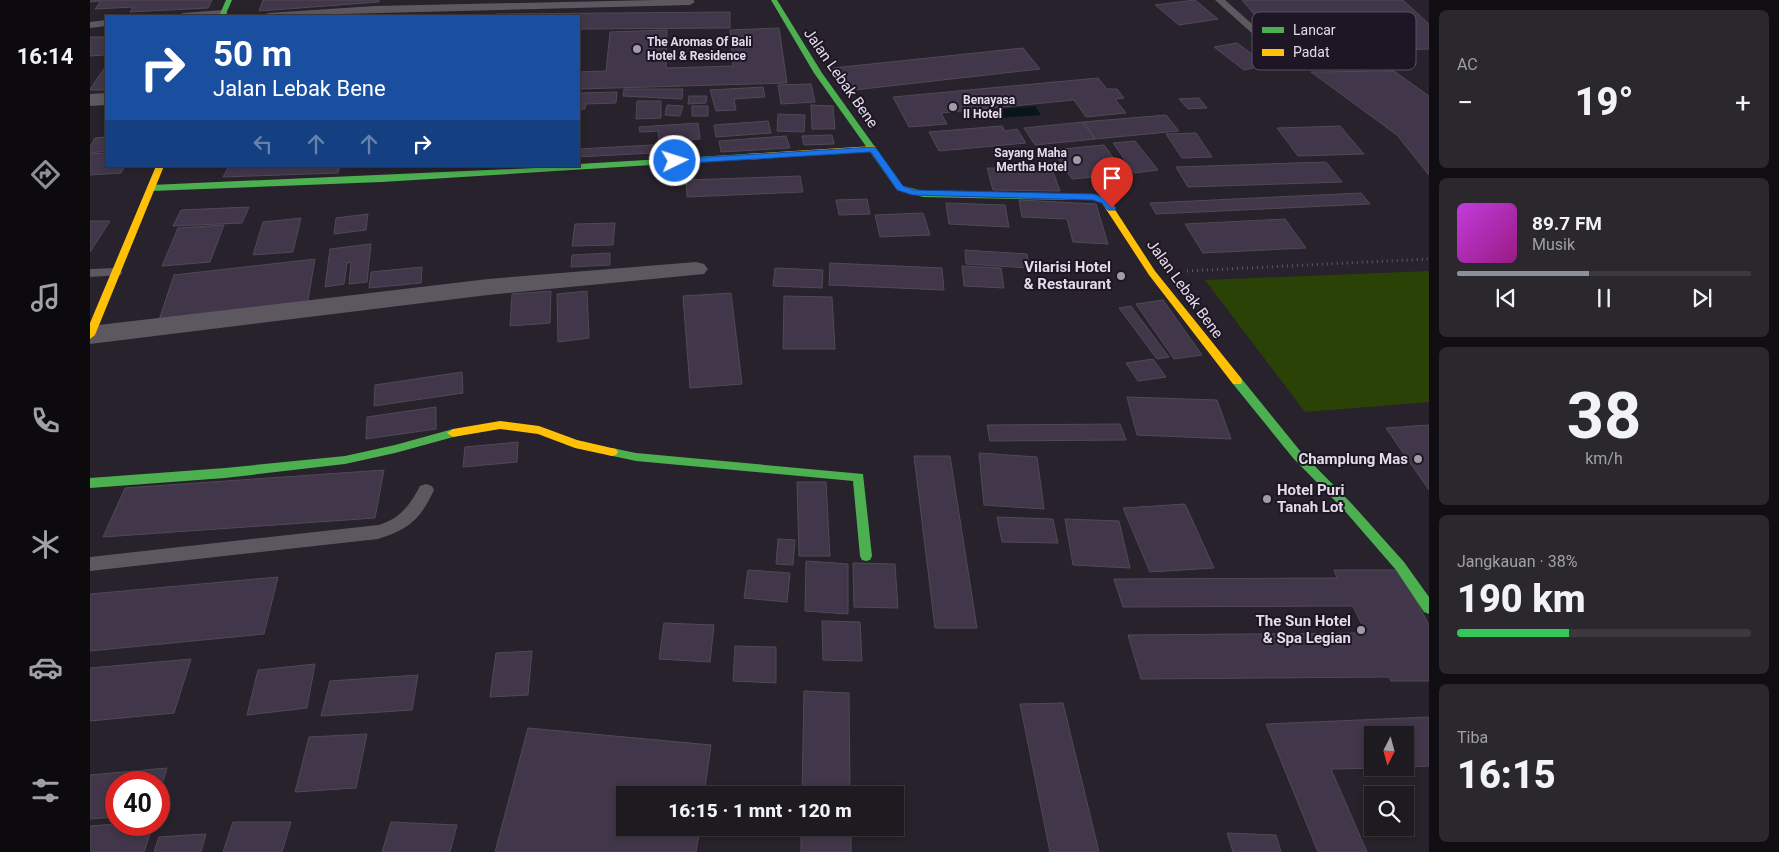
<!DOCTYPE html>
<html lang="id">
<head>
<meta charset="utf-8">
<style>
	body { margin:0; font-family:Roboto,sans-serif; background:#2a272d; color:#f1f3f6; height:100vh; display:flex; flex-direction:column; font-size:19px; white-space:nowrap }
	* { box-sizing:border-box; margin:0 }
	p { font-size:16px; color:#a0a1a5 }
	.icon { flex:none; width:28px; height:28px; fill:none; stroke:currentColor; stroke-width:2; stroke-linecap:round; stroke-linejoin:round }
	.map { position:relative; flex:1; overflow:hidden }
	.drawer { display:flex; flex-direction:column; gap:10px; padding:10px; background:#100e12; width:350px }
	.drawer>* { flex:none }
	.banner { position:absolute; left:15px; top:15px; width:475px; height:152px; border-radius:0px; box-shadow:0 2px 8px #0003,0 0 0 1px #3b383e; background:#1a4fa0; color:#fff; overflow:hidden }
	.needle { width:32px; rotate:186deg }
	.tools { position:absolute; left:1274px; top:726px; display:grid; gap:10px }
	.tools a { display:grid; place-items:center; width:50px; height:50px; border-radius:0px; background:#1d1a20; box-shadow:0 2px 8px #0003,0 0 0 1px #3b383e; font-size:25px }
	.speed { position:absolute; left:15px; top:771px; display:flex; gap:10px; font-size:25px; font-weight:700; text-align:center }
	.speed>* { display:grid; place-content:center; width:65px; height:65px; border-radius:50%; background:#1d1a20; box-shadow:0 2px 8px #0003,0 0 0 1px #3b383e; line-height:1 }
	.speed .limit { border:8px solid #d22; background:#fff; color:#111 }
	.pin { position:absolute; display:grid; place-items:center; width:42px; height:42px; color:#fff; margin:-51px -21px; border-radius:50% 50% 50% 0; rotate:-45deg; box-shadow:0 0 5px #0007 }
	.pin .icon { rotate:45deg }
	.me { position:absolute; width:55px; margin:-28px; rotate:86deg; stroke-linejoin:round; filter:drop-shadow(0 0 4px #0008) }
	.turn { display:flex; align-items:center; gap:18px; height:105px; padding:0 25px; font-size:22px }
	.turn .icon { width:65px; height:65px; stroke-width:2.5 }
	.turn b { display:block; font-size:35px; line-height:42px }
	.lanes { display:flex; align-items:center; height:48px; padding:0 25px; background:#0003; justify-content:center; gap:25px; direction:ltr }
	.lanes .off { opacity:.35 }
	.big { font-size:38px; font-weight:800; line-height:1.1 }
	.drawer .widget { flex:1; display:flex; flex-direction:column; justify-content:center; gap:8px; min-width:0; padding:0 18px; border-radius:8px; background:#2a272d }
	.drawer .dial { align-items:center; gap:0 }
	.dial b { font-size:65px; line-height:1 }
	.song { display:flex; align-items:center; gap:15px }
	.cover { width:60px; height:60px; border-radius:8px; background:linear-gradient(135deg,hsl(290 70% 55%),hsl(310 70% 35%)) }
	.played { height:5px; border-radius:2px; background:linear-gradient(90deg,#8c9099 45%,#3b383e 45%) }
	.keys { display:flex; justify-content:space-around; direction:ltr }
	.heat { display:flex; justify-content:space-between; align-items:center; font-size:28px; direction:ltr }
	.charge { height:8px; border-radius:4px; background:linear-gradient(90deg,#34c759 38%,#3b383e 0) }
	.trip { position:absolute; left:526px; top:786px; width:288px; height:50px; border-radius:0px; background:#1d1a20; box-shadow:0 2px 8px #0003,0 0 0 1px #3b383e; font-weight:800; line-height:50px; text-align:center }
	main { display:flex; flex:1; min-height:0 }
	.tabs { display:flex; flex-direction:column; width:90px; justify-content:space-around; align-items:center; background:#0c0a0d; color:#a0a1a5 }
	.tabs .icon { width:35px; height:35px }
	.tabs .on { color:#8c9099 }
	.tabs b { font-size:22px; color:#f1f3f6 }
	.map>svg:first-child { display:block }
	.green { fill:#2b4206 }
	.water { fill:#08161c }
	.building { fill:#42374a; stroke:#4f4a53 }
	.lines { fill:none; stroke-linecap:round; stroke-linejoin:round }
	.path { stroke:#5d5960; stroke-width:3; stroke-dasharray:1 4; stroke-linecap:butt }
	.lane { fill:#5d5860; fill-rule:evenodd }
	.street { fill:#5d5860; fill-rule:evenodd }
	.fast { fill:#4caf50; fill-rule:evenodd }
	.slow { fill:#ffc107; fill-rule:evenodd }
	.route { fill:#1a73e8; stroke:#114b97 }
	.poi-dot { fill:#a19ba6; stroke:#1e1525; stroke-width:2 }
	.labels { text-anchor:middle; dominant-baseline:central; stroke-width:4; stroke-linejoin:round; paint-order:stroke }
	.far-poi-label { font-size:12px; font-weight:bold; fill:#e3dce8; stroke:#1e1525; text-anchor:start }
	.street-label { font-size:15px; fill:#e3dce8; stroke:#1e1525 }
	.poi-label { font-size:15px; font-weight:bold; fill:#e3dce8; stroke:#1e1525; text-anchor:end }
	.key { fill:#1e1525; stroke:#595160; stroke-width:1 }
	.key-label { font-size:14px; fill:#e3dce8 }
</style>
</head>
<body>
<main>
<nav class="tabs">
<b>16:14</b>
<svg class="icon on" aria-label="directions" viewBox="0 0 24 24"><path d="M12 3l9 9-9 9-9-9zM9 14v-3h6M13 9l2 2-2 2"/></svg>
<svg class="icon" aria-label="music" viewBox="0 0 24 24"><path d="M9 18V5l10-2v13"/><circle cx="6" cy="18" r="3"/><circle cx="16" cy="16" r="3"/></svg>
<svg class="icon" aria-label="phone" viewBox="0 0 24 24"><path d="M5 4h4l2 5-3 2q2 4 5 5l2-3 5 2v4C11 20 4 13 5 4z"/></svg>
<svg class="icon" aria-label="climate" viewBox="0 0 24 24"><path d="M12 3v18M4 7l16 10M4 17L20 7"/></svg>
<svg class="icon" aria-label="car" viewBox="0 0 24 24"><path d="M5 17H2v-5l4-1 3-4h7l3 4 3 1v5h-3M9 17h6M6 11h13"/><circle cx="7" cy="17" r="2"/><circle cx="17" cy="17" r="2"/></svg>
<svg class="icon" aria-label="filters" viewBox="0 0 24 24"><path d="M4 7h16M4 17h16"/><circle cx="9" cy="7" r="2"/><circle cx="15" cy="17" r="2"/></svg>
</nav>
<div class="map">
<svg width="1339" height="852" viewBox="0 0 1339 852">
	<rect width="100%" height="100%" fill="#27222b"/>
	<path class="green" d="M 1339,271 L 1339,402 L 1215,412 L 1115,280 Z"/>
	<path class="water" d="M 945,106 L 951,115 L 908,118 L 903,110 Z"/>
	<path class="building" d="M 0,0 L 122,0 L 118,8 L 40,12 L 43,7 L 5,9 L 11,1 L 0,2 Z
		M 173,0 L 289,0 L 289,2 L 169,11 Z
		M 1105,0 L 1128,19 L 1089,25 L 1065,5 Z
		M 1152,0 L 1313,0 L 1339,24 L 1339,49 L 1197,53 Z
		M 640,12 L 640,28 L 489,29 L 489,16 L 405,16 L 406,14 Z
		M 689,28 L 697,83 L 489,89 L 489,72 L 516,71 L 520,32 L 577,30 L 576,68 L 643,66 L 640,30 Z
		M 0,37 L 16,37 L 15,55 L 0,56 Z
		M 1147,43 L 1177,65 L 1154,70 L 1124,47 Z
		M 933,48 L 950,69 L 755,91 L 743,68 Z
		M 16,66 L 16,90 L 0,90 L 0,89 Z
		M 1304,71 L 1339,96 L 1339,175 L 1307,135 L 1221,72 Z
		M 1008,78 L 1017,89 L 1027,89 L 1034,98 L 1025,99 L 1036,113 L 996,117 L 984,100 L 851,113 L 857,124 L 819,127 L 803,97 Z
		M 721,84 L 725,102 L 691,104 L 688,85 Z
		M 673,87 L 675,97 L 644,99 L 646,110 L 626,111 L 620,90 Z
		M 534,89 L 593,89 L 592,99 L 533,96 Z
		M 527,92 L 526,103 L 496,104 L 495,109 L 489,109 L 489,93 Z
		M 599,96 L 617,96 L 616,103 L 598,104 Z
		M 1109,98 L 1117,108 L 1098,109 L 1089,99 Z
		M 547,101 L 571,101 L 571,118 L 546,119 Z
		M 577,105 L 593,106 L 590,116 L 575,115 Z
		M 721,105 L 743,106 L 745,129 L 722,129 Z
		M 602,106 L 618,106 L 618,116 L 602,116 Z
		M 688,114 L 715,115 L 714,132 L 687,131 Z
		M 1076,115 L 1089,131 L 1005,139 L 993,122 Z
		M 678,121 L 681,133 L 626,137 L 624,125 Z
		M 993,122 L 1005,139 L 945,145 L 934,128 Z
		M 608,123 L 610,139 L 569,142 L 568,131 L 550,132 L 549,127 Z
		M 912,126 L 915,131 L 927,129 L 936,143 L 849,151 L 839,132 Z
		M 1250,126 L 1274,154 L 1208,156 L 1187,128 Z
		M 1106,133 L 1122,157 L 1092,158 L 1076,134 Z
		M 742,135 L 744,144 L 714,145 L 712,136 Z
		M 696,136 L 700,148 L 631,152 L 629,141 Z
		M 16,137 L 16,151 L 0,153 L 0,147 L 5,138 Z
		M 1045,141 L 1068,170 L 1044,173 L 1023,143 Z
		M 579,144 L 580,152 L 489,157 L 489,149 Z
		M 1014,145 L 1035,174 L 982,179 L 962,150 Z
		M 16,153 L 16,166 L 35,166 L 31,173 L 0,175 L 0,154 Z
		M 1236,162 L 1252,182 L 1098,187 L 1086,167 Z
		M 139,166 L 250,166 L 248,173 L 133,177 Z
		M 897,168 L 962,169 L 970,191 L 903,190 Z
		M 710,176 L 713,192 L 597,197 L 596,180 Z
		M 1271,193 L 1280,204 L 1066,214 L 1060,203 Z
		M 777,199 L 780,214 L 749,215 L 746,200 Z
		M 929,200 L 1006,204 L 1018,244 L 983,242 L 977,219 L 932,217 Z
		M 856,203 L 915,205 L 919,227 L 859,224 Z
		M 159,207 L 152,223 L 83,226 L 91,210 Z
		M 833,213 L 840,235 L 790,237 L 785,215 Z
		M 278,214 L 276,230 L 244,234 L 246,218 Z
		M 211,218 L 203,252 L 163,255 L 173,222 Z
		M 1195,219 L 1216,248 L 1113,253 L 1095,224 Z
		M 0,221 L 20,221 L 0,252 Z
		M 525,223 L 523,245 L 482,246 L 485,224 Z
		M 134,225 L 120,262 L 72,266 L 88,228 Z
		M 281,244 L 277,282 L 259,284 L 261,262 L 257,263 L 254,284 L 235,287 L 240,249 Z
		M 875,250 L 937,254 L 939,268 L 876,264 Z
		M 520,253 L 520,265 L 481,267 L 482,255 Z
		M 225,259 L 217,306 L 68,323 L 84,275 Z
		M 740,263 L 852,268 L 854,290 L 739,285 Z
		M 872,266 L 911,268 L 914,288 L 874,286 Z
		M 332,267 L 331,283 L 279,288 L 281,272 Z
		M 685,268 L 733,270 L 732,288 L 683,286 Z
		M 461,291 L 460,323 L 420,326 L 422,294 Z
		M 497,291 L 499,338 L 468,342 L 467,294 Z
		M 641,293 L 652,384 L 600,388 L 593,296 Z
		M 694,296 L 742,297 L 745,349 L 693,349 Z
		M 1073,300 L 1112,355 L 1084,359 L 1046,304 Z
		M 1041,306 L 1079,357 L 1067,359 L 1029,308 Z
		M 1063,359 L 1076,377 L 1048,381 L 1036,363 Z
		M 372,372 L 373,393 L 284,406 L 285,385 Z
		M 1037,397 L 1127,400 L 1141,439 L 1047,435 Z
		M 346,407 L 346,429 L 276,439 L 277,417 Z
		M 1030,424 L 1036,440 L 900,441 L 897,425 Z
		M 1339,425 L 1339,490 L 1296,428 Z
		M 428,442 L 427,462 L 373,467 L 375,447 Z
		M 889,453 L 947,457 L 954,509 L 894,505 Z
		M 824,456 L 860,456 L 887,628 L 845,628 Z
		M 294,470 L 285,518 L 13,537 L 35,488 Z
		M 707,482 L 736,482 L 740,556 L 709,556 Z
		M 1095,504 L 1124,568 L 1060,572 L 1033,508 Z
		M 907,517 L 963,519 L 968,543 L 912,542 Z
		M 975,519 L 1029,521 L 1040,568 L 983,565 Z
		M 688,539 L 705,540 L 703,565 L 686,564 Z
		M 716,561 L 758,564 L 758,614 L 715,611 Z
		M 763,563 L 805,564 L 808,608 L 764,607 Z
		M 658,570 L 700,573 L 697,602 L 654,598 Z
		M 1244,570 L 1310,570 L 1339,625 L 1339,681 L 1301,681 L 1299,677 L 1051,679 L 1038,635 L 1276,633 L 1263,606 L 1033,607 L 1024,579 L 1247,578 Z
		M 188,577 L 174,634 L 0,651 L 0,594 Z
		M 732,621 L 770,622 L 772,661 L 733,660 Z
		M 574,623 L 624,625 L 620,662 L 569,659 Z
		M 645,646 L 686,647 L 686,683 L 643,681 Z
		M 442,651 L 438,695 L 400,697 L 406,653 Z
		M 101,659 L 84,713 L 0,721 L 0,668 Z
		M 225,664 L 217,708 L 157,715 L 168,670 Z
		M 328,675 L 322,710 L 231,716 L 240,681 Z
		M 714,691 L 759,693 L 760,795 L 712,795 Z
		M 973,703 L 1009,852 L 960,852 L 930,704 Z
		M 1339,717 L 1339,766 L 1315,767 L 1315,735 L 1282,735 L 1282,768 L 1299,768 L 1241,769 L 1277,852 L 1228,852 L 1176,724 Z
		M 438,728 L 621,745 L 614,795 L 535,795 L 535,828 L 610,828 L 606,852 L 405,852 Z
		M 277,734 L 266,788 L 205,792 L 219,737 Z
		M 77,768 L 69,794 L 69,782 L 26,782 L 26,817 L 0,819 L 0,775 Z
		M 143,822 L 201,822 L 192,852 L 133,852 Z
		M 301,822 L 367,825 L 360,852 L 292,852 Z
		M 26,824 L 63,825 L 54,852 L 0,852 L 0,826 Z
		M 711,828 L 761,828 L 761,852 L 711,852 Z
		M 1137,833 L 1186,835 L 1191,852 L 1143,852 Z
		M 116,834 L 111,852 L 64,852 L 69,837 Z"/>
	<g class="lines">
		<path class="path" d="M 1097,271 L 1339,259"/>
		<path class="lane" d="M 566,0 L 603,0 L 605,2 L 600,5 L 173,16 L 178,13 L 285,6 Z
			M 1125,0 L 1135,0 L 1171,32 L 1171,36 L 1165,36 Z
			M 133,10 L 138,13 L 136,15 L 88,16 L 93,13 Z
			M 16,20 L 16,26 L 0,28 L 0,22 Z
			M 26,268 L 32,272 L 31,275 L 0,277 L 0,269 Z
			M 336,484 L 342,486 L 344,490 C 330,520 319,529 288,539 L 0,571 L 0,557 L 288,525 C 310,519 320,505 330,486 Z"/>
		<path class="street" d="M 16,93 L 16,105 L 0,106 L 0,94 Z
			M 606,262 L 614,264 L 618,269 L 614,274 L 398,295 L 0,344 L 0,326 L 398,279 Z"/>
		<path class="fast" d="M 136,0 L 142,0 L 135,16 L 129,16 Z
			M 681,0 L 687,0 L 732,73 L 813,186 L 833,191 L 980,194 L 984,197 L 980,200 L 833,197 L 807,190 L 724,73 Z
			M 655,154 L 658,155 L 658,159 L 292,182 L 61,191 L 57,188 L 61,185 L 489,166 L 489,164 Z
			M 1147,377 L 1151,378 L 1211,452 L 1262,504 L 1314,562 L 1339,597 L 1339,614 L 1334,612 L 1306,570 L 1254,510 L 1203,458 L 1143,384 L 1142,381 L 1143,378 Z
			M 363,429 L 367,430 L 369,433 L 367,436 L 305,453 L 255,464 L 135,478 L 0,488 L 0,478 L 135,468 L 255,456 L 305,445 Z
			M 522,448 L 546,453 L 773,474 L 782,556 L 780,560 L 776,561 L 772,560 L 770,556 L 763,481 L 546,461 L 518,455 L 516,452 L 518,449 Z"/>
		<path class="slow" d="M 783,146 L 786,147 L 786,151 L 655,160 L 651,157 L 655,154 Z
			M 66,166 L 74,166 L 5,335 L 0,339 L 0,323 Z
			M 980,194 L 1004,194 L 1018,199 L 1065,271 L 1151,378 L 1152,381 L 1151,384 L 1143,384 L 1059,275 L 1012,203 L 1003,200 L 977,199 L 976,197 Z
			M 410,421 L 449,426 L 487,440 L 526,449 L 528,452 L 526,455 L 522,456 L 485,448 L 448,434 L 410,429 L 363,437 L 357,433 L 363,429 Z"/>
	</g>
	<path class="route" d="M 783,147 L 786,148 L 813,186 L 824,190 L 1004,194 L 1018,199 L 1026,208 L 1025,210 L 1018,210 L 1012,203 L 1003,200 L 822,195 L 807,190 L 781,152 L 585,164 L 581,161 L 585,159 Z"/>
	<g class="poi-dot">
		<circle cx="547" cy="49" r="5"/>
		<circle cx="863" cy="107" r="5"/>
		<circle cx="987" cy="160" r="5"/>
		<circle cx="1031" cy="276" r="5"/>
		<circle cx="1328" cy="459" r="5"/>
		<circle cx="1177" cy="499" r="5"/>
		<circle cx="1271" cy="630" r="5"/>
	</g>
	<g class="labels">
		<g class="far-poi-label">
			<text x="557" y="42">The Aromas Of Bali<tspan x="557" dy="14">Hotel &amp; Residence</tspan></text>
			<text x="873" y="100">Benayasa<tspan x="873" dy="14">II Hotel</tspan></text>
			<text x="977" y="153" text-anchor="end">Sayang Maha<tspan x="977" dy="14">Mertha Hotel</tspan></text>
		</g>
		<g class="street-label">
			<text transform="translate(751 78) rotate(55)">Jalan Lebak Bene</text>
			<text transform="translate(1095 289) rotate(54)">Jalan Lebak Bene</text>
		</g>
		<g class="poi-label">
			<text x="1021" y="267">Vilarisi Hotel<tspan x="1021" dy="17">&amp; Restaurant</tspan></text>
			<text x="1318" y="459">Champlung Mas</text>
			<text x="1187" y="490" text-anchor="start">Hotel Puri<tspan x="1187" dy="17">Tanah Lot</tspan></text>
			<text x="1261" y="621">The Sun Hotel<tspan x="1261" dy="17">&amp; Spa Legian</tspan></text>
		</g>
	</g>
	<rect x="1162" y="12" width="164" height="58" rx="8" class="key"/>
	<rect x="1172" y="27" width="22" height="6" fill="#4caf50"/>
	<rect x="1172" y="49" width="22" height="7" fill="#ffc107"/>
	<g class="key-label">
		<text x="1203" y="35">Lancar</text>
		<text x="1203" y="57">Padat</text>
	</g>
</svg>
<div class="tools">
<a><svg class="needle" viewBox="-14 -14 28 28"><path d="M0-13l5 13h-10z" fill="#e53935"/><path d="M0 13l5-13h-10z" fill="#a0a1a5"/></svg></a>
<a><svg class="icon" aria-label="search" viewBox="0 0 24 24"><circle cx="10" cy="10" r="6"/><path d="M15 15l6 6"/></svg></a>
</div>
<div class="speed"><div class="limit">40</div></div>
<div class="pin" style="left:1022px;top:208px;background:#d93025"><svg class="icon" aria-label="arrive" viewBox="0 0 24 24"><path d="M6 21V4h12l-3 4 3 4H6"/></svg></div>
<svg class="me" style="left:585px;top:161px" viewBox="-20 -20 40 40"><circle r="17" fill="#1a73e8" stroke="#fff" stroke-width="3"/><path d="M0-11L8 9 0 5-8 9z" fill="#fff"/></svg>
<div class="trip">16:15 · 1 mnt · 120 m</div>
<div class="banner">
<div class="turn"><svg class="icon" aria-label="right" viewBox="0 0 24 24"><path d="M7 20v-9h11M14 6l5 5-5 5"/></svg><div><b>50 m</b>Jalan Lebak Bene</div></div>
<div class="lanes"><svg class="icon off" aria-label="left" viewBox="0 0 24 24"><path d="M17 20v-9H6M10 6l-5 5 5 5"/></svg><svg class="icon off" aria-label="ahead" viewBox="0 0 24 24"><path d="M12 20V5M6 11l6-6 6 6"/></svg><svg class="icon off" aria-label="ahead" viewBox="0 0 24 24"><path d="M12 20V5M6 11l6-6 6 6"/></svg><svg class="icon" aria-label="right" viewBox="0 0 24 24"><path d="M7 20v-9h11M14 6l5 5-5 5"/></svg></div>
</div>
</div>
<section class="drawer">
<div class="widget"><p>AC</p>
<div class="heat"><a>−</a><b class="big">19°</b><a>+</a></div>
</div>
<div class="widget">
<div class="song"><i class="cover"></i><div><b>89.7 FM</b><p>Musik</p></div></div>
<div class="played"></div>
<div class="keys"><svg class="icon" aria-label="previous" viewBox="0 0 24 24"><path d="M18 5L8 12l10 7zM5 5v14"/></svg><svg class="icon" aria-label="pause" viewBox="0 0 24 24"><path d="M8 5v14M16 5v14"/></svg><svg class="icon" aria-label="next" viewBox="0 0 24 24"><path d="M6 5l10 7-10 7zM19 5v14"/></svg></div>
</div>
<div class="widget dial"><b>38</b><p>km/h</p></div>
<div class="widget"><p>Jangkauan · 38%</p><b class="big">190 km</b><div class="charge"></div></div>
<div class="widget"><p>Tiba</p><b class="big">16:15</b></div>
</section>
</main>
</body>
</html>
